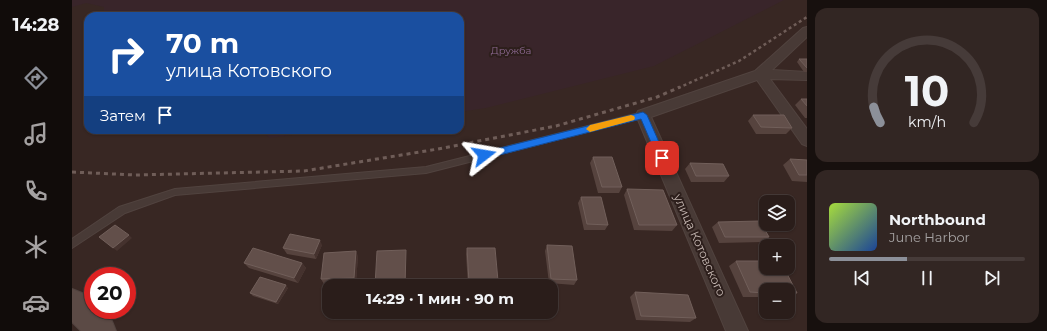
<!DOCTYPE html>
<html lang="ru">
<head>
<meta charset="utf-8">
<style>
	body { margin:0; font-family:Montserrat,sans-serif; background:#322623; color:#f1f3f6; height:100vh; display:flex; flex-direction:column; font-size:15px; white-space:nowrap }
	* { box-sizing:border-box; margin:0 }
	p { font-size:13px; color:#a5a2a2 }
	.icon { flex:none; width:22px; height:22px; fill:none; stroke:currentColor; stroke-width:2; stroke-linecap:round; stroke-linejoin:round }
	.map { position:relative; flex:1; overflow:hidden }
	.side { display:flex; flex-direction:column; gap:8px; padding:8px; background:#17100e; width:240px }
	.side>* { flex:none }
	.banner { position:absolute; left:12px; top:12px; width:380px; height:122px; border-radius:12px; box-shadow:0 1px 3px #0004,0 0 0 1px #463b39; background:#1a4fa0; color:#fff; overflow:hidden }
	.fabs { position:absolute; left:687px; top:195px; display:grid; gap:8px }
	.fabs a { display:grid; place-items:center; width:36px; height:36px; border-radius:8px; background:#2a1d1a; box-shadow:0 1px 3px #0004,0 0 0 1px #463b39; font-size:20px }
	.speed { position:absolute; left:12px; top:267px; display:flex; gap:8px; font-size:20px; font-weight:700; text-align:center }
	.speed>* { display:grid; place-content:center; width:52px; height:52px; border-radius:50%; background:#2a1d1a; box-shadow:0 1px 3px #0004,0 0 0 1px #463b39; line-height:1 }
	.speed .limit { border:6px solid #d22; background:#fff; color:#111 }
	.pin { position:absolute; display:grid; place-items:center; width:34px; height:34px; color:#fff; margin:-17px; border-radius:8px; box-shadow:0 2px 6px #0006 }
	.me { position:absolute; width:44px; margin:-22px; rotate:76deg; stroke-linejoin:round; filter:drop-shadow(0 0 3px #0008) }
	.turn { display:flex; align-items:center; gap:14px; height:84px; padding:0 16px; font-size:18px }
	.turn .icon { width:52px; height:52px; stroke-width:2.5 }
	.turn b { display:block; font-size:28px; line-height:34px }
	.then { display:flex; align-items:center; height:38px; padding:0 16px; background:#0003; gap:8px; font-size:15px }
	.side .card { flex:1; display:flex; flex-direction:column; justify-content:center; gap:6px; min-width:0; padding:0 14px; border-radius:12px; background:#322623 }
	.side .dial { align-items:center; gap:0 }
	.dial svg { height:104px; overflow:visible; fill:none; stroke:#463b39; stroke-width:7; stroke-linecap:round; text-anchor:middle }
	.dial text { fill:#f1f3f6; stroke:none }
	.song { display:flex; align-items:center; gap:12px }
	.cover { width:48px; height:48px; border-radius:6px; background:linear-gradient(135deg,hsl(80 70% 55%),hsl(220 70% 35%)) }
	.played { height:4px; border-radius:2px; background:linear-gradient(90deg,#8c9099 40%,#463b39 40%) }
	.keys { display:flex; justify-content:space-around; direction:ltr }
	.trip { position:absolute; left:250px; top:279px; width:236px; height:40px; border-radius:12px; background:#2a1d1a; box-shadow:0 1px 3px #0004,0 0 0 1px #463b39; font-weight:700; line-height:40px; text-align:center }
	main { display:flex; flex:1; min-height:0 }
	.tabs { display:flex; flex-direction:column; width:72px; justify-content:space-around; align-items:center; background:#110c0a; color:#a5a2a2 }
	.tabs .icon { width:28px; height:28px }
	.tabs .selected { color:#8c9099 }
	.tabs b { font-size:18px; color:#f1f3f6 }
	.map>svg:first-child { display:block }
	.green { fill:#39252a }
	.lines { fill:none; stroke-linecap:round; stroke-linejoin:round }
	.lane-casing { stroke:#51433f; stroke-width:2 }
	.street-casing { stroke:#51433f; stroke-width:2 }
	.secondary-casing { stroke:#51433f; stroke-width:2 }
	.lane { fill:#483a36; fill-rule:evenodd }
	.street { fill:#483a36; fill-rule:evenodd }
	.secondary { fill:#5b4a45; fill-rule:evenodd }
	.rail-far1 { stroke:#6f5d58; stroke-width:2.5; stroke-dasharray:3 3; stroke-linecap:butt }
	.rail { stroke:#6f5d58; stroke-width:3; stroke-dasharray:4 4; stroke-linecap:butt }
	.wall { fill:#56433e }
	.shaded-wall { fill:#45322e }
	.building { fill:#624f4a; stroke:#715f5a }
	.route { fill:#1a73e8; stroke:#114b97 }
	.slow { fill:#f59e0b }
	.labels { text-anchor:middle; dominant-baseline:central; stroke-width:4; stroke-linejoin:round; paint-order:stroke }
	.far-park-label { font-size:10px; fill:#8e6a93; stroke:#2d1f1c }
	.street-label { font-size:12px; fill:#c4b6b1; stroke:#2d1f1c }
</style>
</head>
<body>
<main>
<nav class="tabs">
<b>14:28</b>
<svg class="icon selected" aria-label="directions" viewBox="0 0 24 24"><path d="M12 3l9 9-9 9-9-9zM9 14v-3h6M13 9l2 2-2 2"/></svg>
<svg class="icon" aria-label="music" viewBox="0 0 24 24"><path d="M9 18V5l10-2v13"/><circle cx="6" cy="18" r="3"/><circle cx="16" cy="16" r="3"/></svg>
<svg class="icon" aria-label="phone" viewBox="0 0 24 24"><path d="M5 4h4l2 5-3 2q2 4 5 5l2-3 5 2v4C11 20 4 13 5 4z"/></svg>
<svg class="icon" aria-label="climate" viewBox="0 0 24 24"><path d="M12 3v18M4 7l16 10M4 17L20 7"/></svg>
<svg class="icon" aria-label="car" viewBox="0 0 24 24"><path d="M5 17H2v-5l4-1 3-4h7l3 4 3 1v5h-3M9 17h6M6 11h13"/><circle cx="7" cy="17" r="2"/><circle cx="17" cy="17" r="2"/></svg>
</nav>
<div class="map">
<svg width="735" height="331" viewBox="0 0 735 331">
	<rect width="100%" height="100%" fill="#382723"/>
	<path class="green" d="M 0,0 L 712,0 L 582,66 L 414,108 L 388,112 L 388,16 L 32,16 L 32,7 L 14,3 L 0,7 Z
		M 188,130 L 255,130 L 198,138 Z"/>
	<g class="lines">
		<g class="lane-casing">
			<path id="lane" d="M 571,112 L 574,113 L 575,115 L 574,117 L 354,173 L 103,195 L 53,213 L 0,248 L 0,239 L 47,207 L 103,189 L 354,167 Z"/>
		</g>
		<g class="street-casing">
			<path id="street" d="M 735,27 L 735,37 L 700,70 L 735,72 L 735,80 L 698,79 L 735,129 L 735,146 L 730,144 L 685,80 L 579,117 L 676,331 L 654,331 L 564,115 L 566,111 L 683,71 L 731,28 Z"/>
		</g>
		<g class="secondary-casing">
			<path id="secondary" d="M 0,289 L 10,293 L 21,303 L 21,310 L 28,310 L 40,321 L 44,331 L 9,331 L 0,322 Z"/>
		</g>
		<use href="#lane" class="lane"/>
		<use href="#street" class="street"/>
		<use href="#secondary" class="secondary"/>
		<path class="rail-far1" d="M 606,88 L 667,61 L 735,17"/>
		<path class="rail" d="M 0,172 L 63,175 L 232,171 L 366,149 L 484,126 L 585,97 L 608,87"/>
	</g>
	<path class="wall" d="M 727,59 L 735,59 L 735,72 L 732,72 L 725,62 Z
		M 729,99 L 735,99 L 735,118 L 733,118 L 723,105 Z
		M 681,115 L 720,128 L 714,134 L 684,134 L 676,121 Z
		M 521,157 L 550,187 L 547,193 L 526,193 L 518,163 Z
		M 718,159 L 735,160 L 735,182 L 720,181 L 711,165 Z
		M 618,163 L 657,176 L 652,182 L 619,182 L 613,169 Z
		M 555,189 L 605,225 L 600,231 L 562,230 L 552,195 Z
		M 509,197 L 536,225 L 533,230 L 512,230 L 506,203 Z
		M 646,222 L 697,237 L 690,242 L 647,243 L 640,227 Z
		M 250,245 L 244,259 L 215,254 L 211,248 Z
		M 475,245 L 505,280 L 502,285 L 477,283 L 473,251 Z
		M 395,248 L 426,281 L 425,286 L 396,286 L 394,254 Z
		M 286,256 L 284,282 L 252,284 L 249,279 Z
		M 664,261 L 725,293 L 716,297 L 716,290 L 694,290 L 694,297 L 671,297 L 657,266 Z
		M 172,263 L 230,263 L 234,268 L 226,283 L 177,268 Z
		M 216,288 L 206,304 L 181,296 L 178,293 Z
		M 563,292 L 624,318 L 618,322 L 564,320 L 558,297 Z"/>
	<path class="shaded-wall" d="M 57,235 L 60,238 L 45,251 L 41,248 Z
		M 248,240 L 250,245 L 244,259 L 242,254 Z
		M 334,250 L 334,286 L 333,286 Z
		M 284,251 L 286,256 L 284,282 L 282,278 Z
		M 230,263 L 234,268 L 226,283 L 222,278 Z
		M 214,285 L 216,288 L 206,304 L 204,302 Z"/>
	<path class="building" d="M 727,59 L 735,59 L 735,68 Z
		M 729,99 L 735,99 L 735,106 Z
		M 681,115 L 712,115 L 720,128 L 689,127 Z
		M 521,157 L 540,157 L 550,187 L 530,187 Z
		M 718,159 L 735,160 L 735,175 L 727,175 Z
		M 618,163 L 651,164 L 657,176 L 624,176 Z
		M 555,189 L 591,190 L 605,225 L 567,225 Z
		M 509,197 L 529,197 L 536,225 L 515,224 Z
		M 688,221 L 697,237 L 653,237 L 646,222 Z
		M 43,225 L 57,235 L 41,248 L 27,237 Z
		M 218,234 L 248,240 L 242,254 L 211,248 Z
		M 475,245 L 500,246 L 505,280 L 479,279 Z
		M 181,248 L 230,263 L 222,278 L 172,263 Z
		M 395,248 L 423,248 L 426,281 L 397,282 Z
		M 334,250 L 333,286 L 303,286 L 305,251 Z
		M 284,251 L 282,278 L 249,279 L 252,253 Z
		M 664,261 L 694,261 L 694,268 L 712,268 L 725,293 L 716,293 L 716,290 L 694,290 L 694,293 L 678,292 Z
		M 188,277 L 214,285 L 204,302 L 178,293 Z
		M 563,292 L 616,295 L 624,318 L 569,316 Z"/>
	<path class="route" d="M 571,112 L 575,115 L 594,158 L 593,161 L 587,161 L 569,119 L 412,159 L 407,155 L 412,152 Z"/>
	<path class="slow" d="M 559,115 L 562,116 L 563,118 L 562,120 L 518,132 L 514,129 L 518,125 Z"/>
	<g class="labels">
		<g class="far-park-label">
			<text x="439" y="50">Дружба</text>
		</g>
		<g class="street-label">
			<text transform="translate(628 245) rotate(66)">улица Котовского</text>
		</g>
	</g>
</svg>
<div class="fabs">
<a><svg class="icon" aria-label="layers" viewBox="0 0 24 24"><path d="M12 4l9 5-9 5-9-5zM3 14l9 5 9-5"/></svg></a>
<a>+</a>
<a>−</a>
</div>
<div class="speed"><div class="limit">20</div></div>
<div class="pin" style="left:590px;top:158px;background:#d93025"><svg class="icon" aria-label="arrive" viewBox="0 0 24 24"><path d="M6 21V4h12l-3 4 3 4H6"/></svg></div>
<svg class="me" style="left:412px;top:155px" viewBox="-20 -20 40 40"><path d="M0-17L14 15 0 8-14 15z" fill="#1a73e8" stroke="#fff" stroke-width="4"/></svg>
<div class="trip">14:29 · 1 мин · 90 m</div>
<div class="banner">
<div class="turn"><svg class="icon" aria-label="right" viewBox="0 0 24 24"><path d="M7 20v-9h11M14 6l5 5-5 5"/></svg><div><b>70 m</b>улица Котовского</div></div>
<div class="then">Затем<svg class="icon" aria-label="arrive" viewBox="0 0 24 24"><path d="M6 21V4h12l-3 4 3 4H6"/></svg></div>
</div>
</div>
<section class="side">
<div class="card dial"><svg viewBox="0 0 100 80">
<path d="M14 69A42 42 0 1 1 86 69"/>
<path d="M14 69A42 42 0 0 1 9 57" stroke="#8c9099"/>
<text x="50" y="56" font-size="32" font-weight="700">10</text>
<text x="50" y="72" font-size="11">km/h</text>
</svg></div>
<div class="card">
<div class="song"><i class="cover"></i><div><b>Northbound</b><p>June Harbor</p></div></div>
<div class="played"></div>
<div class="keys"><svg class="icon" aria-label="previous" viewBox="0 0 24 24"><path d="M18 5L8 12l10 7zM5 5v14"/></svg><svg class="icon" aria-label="pause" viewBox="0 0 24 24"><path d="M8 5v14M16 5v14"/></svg><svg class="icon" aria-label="next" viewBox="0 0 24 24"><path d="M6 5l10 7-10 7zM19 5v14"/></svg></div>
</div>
</section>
</main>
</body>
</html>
